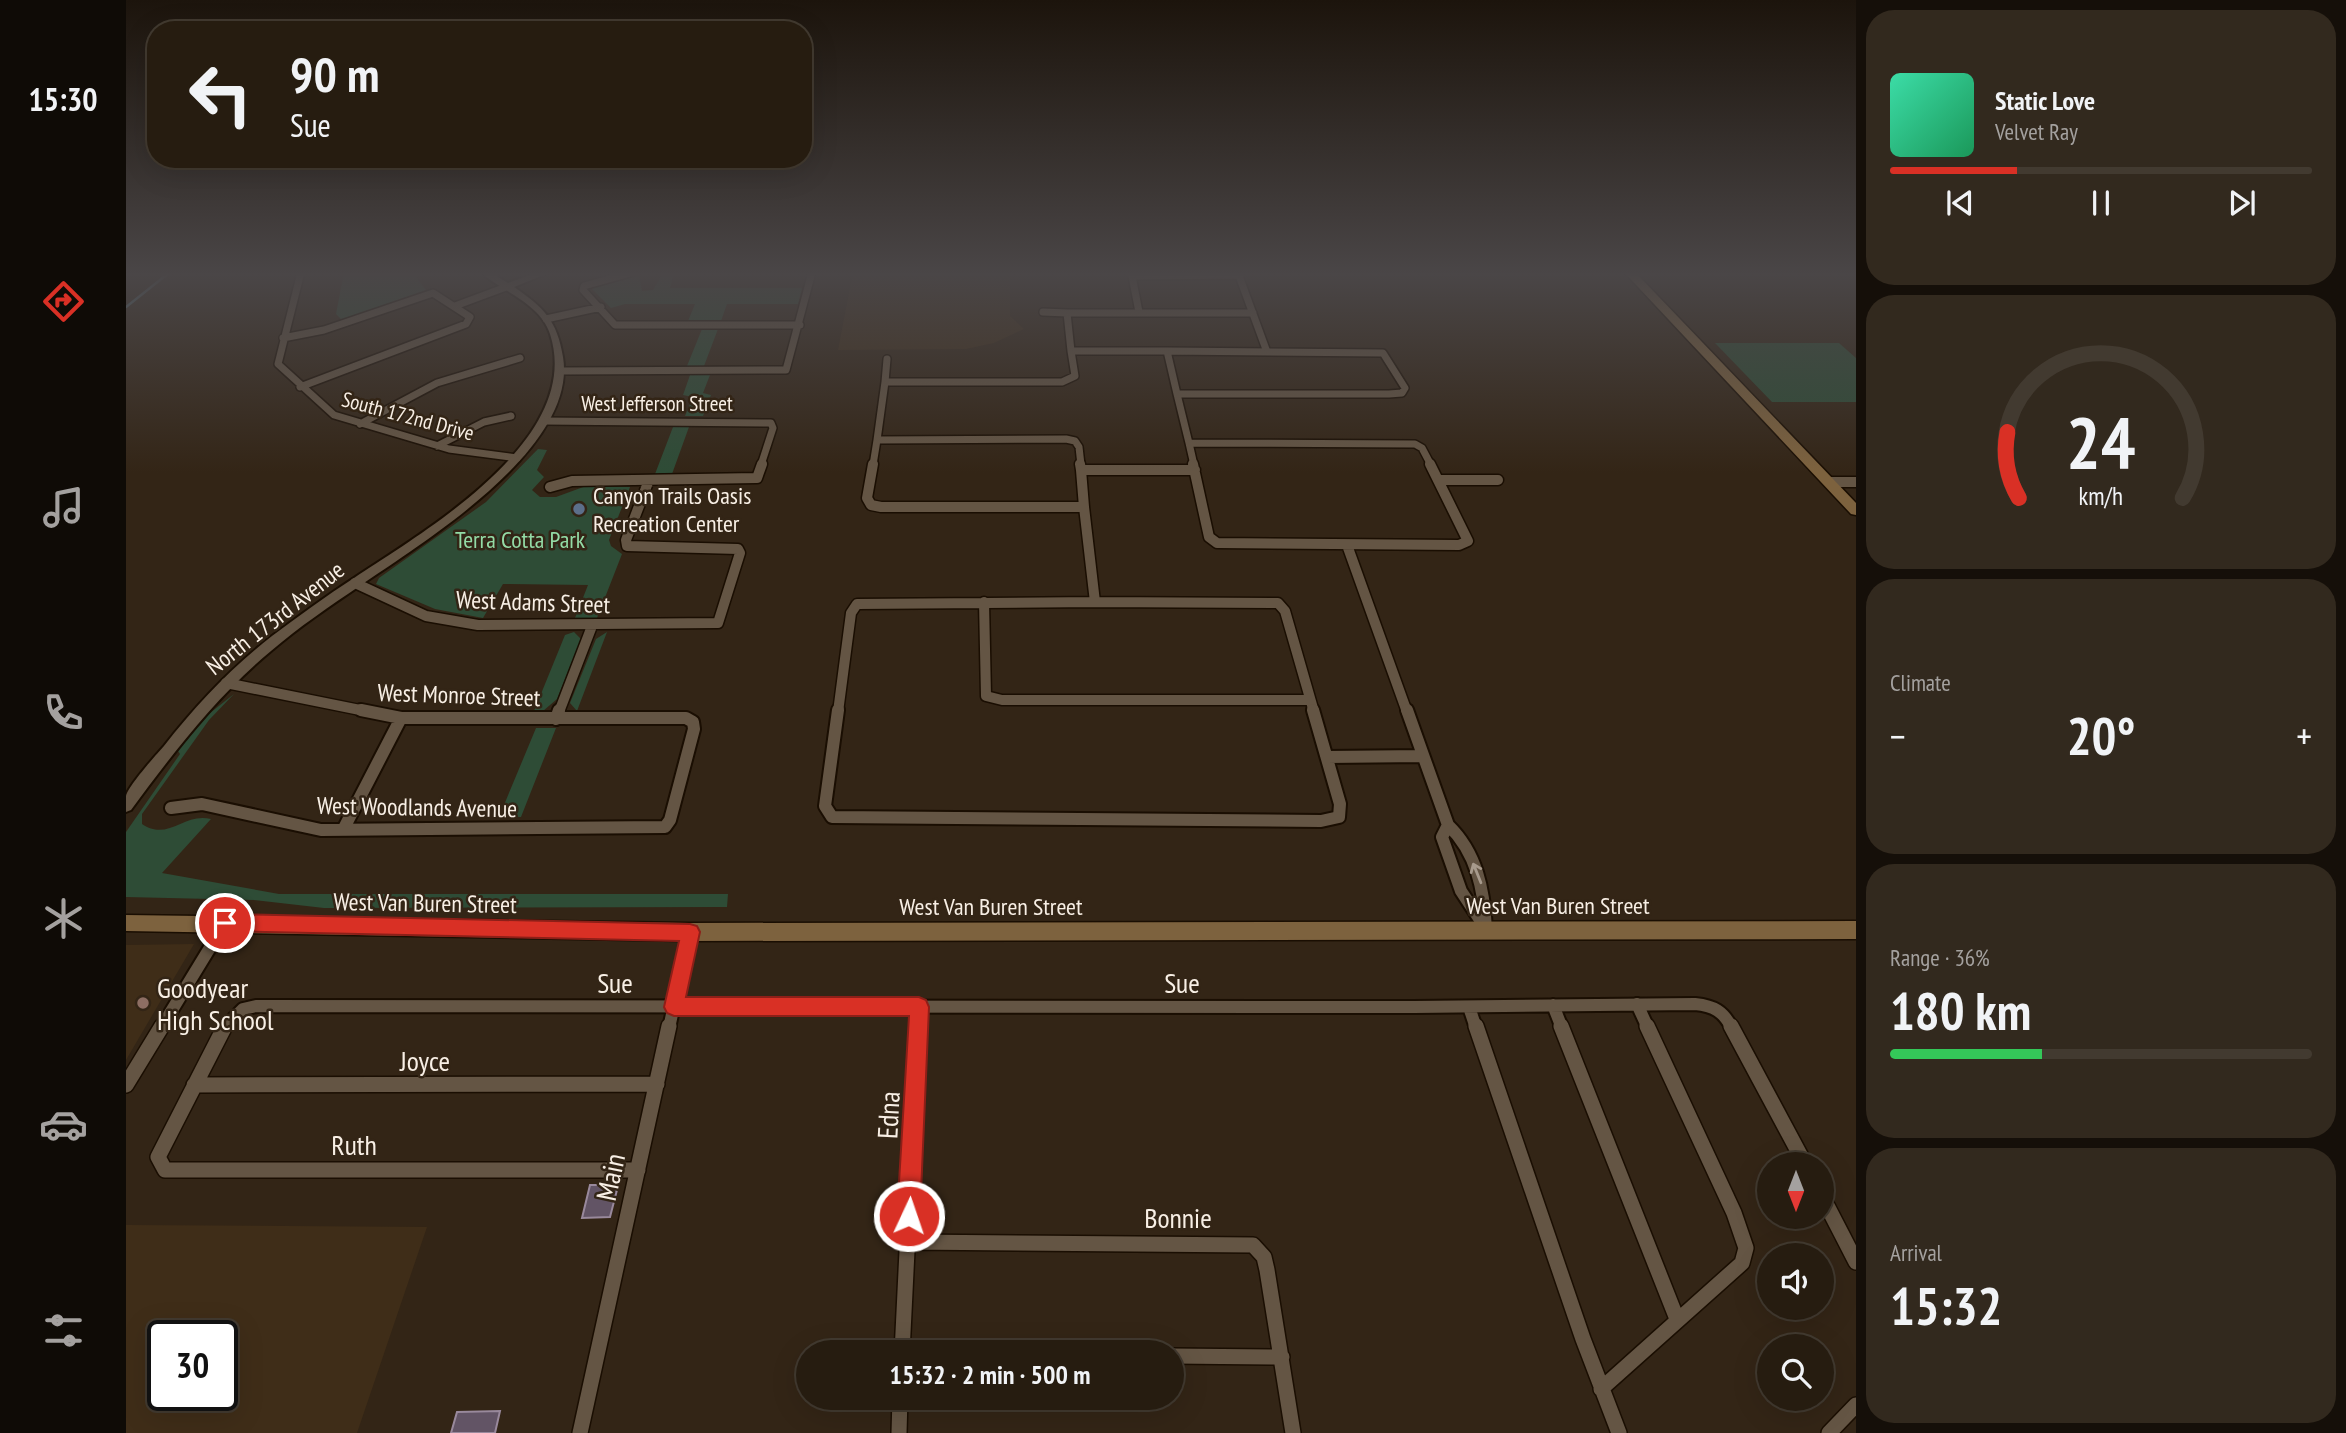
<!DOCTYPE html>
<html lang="en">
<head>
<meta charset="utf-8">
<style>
	body { margin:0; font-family:"PT Sans Narrow",sans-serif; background:#32291e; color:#f1f3f6; height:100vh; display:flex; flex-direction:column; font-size:26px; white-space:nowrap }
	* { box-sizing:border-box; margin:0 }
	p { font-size:23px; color:#a4a19f }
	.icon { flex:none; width:38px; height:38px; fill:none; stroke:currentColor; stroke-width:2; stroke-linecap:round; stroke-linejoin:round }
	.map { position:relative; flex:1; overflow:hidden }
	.details { display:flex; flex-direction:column; gap:10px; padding:10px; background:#150f09; width:490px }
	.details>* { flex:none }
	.hud { position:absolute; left:21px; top:21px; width:665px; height:147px; border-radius:28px; box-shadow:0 7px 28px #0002,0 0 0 2px #423a30; background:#261c10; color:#f1f3f6; overflow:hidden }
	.needle { width:46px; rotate:180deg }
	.buttons { position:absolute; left:1631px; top:1152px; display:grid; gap:14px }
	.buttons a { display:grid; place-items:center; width:77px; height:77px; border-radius:50%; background:#261c10; box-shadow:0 7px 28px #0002,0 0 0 2px #423a30; font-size:35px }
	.speed { position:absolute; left:21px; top:1320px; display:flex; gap:14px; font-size:35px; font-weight:700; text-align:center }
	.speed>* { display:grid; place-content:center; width:91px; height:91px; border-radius:50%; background:#261c10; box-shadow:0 7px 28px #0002,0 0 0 2px #423a30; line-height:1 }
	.speed .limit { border:4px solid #111; border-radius:10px; background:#fff; color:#111 }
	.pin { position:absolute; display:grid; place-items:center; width:60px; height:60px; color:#fff; margin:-30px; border:4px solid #fff; border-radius:50%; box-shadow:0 2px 7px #0007 }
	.me { position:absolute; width:77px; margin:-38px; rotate:3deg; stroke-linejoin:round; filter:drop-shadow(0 0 5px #0008) }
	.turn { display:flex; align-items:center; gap:24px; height:147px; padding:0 28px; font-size:32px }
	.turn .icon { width:91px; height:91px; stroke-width:2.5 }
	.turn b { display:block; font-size:49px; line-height:60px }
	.big { font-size:52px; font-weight:700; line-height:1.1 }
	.details .widget { flex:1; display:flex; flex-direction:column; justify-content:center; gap:10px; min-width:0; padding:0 24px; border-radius:28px; background:#32291e }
	.details .dial { align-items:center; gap:0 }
	.dial svg { height:182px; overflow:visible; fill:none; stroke:#423a30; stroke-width:7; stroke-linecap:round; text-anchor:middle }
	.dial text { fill:#f1f3f6; stroke:none }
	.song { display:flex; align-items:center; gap:21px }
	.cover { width:84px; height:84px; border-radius:10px; background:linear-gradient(135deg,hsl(160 70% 55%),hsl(150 70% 35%)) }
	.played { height:7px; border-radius:4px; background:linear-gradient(90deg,#d93025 30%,#423a30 30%) }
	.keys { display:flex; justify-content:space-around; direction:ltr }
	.heat { display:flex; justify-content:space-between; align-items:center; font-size:38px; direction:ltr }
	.charge { height:10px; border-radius:5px; background:linear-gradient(90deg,#34c759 36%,#423a30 0) }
	.trip { position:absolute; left:670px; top:1340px; width:388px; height:70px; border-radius:35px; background:#261c10; box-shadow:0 7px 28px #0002,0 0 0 2px #423a30; font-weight:700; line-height:70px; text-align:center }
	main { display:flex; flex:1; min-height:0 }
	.tabs { display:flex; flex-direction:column; width:126px; justify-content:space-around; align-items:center; background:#0f0b06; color:#a4a19f }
	.tabs .icon { width:49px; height:49px }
	.tabs .on { color:#d93025 }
	.tabs b { font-size:32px; color:#f1f3f6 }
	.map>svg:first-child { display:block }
	.built { fill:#3f2d18; fill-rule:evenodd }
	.green { fill:#2e4c36 }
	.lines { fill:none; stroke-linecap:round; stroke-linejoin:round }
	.stream { stroke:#5c8392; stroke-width:2.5 }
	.building { fill:#625465; stroke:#99899c; stroke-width:2 }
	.minor-far3-casing { stroke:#1a0e02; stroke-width:10 }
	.minor-far2-casing { stroke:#1a0e02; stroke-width:13 }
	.minor-far1-casing { stroke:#1a0e02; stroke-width:16 }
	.minor-casing { stroke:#1a0e02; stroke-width:18 }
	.tertiary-casing { stroke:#1a0e02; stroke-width:4 }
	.secondary-casing { stroke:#1a0e02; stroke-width:3 }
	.minor-far3 { stroke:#645544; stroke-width:7 }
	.minor-far2 { stroke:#645544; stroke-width:10 }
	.minor-far1 { stroke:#645544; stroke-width:12 }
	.minor { stroke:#645544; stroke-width:15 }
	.tertiary { fill:#645544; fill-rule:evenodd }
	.secondary { fill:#7d623e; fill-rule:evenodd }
	.oneway { stroke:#a79a8c }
	.route { fill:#d93025; stroke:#8d1f18; stroke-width:2 }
	.service-dot { fill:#5c6f8a; stroke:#332516; stroke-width:2.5 }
	.education-dot { fill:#8d6e63; stroke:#332516; stroke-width:2.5 }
	.labels { text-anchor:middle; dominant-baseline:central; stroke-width:5; stroke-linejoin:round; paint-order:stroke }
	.far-street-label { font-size:21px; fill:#f8efe5; stroke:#332516 }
	.poi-label { font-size:24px; fill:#f8efe5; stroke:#332516; text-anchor:start }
	.park-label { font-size:24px; fill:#93dba6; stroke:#332516 }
	.street-label { font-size:24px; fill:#f8efe5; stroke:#332516 }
	.near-street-label { font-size:28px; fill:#f8efe5; stroke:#332516 }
	.near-poi-label { font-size:28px; fill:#f8efe5; stroke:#332516; text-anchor:start }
</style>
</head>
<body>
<main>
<nav class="tabs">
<b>15:30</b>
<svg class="icon on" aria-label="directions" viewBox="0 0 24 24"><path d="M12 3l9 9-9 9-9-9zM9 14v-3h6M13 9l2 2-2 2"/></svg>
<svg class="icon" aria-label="music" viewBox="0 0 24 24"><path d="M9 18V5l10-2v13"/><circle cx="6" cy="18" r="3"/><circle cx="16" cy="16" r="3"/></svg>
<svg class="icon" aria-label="phone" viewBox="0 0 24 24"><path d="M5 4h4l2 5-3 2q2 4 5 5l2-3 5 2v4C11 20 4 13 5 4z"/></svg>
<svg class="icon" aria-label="climate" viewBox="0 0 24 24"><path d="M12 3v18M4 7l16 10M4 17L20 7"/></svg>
<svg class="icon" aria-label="car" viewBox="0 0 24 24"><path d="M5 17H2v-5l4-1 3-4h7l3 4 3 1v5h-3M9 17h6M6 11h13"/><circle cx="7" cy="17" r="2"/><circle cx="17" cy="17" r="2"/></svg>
<svg class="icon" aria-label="filters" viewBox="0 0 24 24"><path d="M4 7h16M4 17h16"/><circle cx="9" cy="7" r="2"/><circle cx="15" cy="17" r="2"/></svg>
</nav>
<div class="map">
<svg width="1730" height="1433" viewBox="0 0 1730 1433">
	<rect width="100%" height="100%" fill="#332516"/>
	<path class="built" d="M 727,272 L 884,272 L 884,316 L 898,329 L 868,343 L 840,349 L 712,350 Z
		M 68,944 L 0,1060 L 0,945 Z
		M 0,1225 L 301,1227 L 231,1433 L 0,1433 ZM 37,1335 L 96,1335 L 96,1395 L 37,1395 Z"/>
	<path class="green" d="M 218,272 L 309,272 L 290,277 L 300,290 L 216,320 L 210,314 Z
		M 537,273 L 548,273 L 544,288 L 676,288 L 672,304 L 601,304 L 595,321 L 562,321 L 569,304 L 499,304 L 485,308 L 465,288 L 513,275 L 516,291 L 527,290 Z
		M 576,329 L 592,329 L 578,366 L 561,366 Z
		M 1589,343 L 1713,343 L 1730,358 L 1730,402 L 1646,402 Z
		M 564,375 L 584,375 L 577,393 L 585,395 L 577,416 L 559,416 L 567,397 L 557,395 Z
		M 547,427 L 563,427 L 546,474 L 529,474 Z
		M 412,449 L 421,450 L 411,470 L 418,477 L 406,490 L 414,497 L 430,497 L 460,486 L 504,487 L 483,540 L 485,546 L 496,554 L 471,618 L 449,618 L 462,585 L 377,584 L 357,618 L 309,609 L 250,584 L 253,578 L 360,502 Z
		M 448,632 L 455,639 L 431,699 L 417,711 L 408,711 L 439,635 Z
		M 481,632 L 451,711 L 444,703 L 470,639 Z
		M 108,694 L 83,720 L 16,814 L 16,824 C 42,842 58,812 85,819 L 36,873 L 153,894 L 602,894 L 601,907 L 198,908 L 128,900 L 0,897 L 0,832 L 54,754 L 52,751 L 79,717 Z
		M 410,728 L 430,728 L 395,817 L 373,817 Z"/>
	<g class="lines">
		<path class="stream" d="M 0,307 L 44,272"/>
	</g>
	<path class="building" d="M 464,1185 L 484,1185 L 491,1190 L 484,1217 L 456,1218 Z
		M 374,1411 L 369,1433 L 325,1433 L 331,1412 Z"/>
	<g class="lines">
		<g class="minor-far3-casing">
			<path id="minor-far3" d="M 175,272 L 152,364 L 208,415 L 323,449 L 391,458
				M 508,272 L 458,286 L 457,290 L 489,325 L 674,325
				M 1112,273 L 1141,352
				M 329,306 L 380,287
				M 917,312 L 941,313
				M 1013,312 L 1006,276 L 1113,275
				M 420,319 L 475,307
				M 157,338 L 198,330 L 307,293 L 344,317 L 340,324 L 174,387
				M 945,351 L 941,313 L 1127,313
				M 1041,351 L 1257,353 L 1279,388 L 1276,393 L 1263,394 L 1051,394 Z
				M 761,359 L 759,382 L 936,382 L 949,376 L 945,351 L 1041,351
				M 435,371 L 660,370 L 686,272
				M 759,382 L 751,440 L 940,439 L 949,441 L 953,447 L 955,465
				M 1051,394 L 1063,443
				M 417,421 L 645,423 L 647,428 L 635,465
				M 234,424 L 311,383 L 394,358
				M 1063,443 L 1289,444 L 1296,448 L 1305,465
				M 1063,443 L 1068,465
				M 311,446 L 358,422 L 385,416
				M 747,465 L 751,440"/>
		</g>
		<g class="minor-far2-casing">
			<path id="minor-far2" d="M 747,464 L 741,498 L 745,505 L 755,507 L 958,507 L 955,470
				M 954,464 L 955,470 L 1069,470
				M 1067,464 L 1083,537 L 1091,543 L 1333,545 L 1342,541 L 1304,464
				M 1312,480 L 1372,480
				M 1703,482 L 1730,482
				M 424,487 L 446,481 L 631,478 L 636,464
				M 958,507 L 969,602
				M 1221,545 L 1281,712
				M 229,583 L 300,616 L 352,625 L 592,623 L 614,553 L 612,549 L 501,546 L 500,540 L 523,480
				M 858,602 L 860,696 L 876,700 L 1184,700
				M 969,602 L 1152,603 L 1159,611 L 1188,712
				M 100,683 L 244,712
				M 433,712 L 466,626
				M 712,712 L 725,613 L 731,604 L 969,602"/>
		</g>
		<g class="minor-far1-casing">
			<path id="minor-far1" d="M 712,710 L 699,806 L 706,817 L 1195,821 L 1213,817 L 1214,804 L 1187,710
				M 1281,710 L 1322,825 C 1351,853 1358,890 1360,929
				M 430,719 L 433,710
				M 1201,757 L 1297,756
				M 45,808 L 76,804 L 195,830 L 539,827 L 544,820 L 568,729 L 567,722 L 560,718 L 275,718 L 235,710
				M 1322,825 L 1316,837 L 1335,891 L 1360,929
				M 217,830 L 275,718
				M 1511,1004 L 1522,1028
				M 1427,1005 L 1436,1028
				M 1343,1007 L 1350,1028
				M 35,1028 L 99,923
				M 98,1028 L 117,1009 L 130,1006 L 1288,1007 L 1569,1004 C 1588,1006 1597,1011 1606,1028
				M 543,1028 L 564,932
				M 792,1028 L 793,1007"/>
		</g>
		<g class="minor-casing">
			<path id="minor" d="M 99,1026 L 32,1157 L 39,1170 L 512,1170
				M 1350,1026 L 1457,1339 L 1493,1433
				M 1435,1026 L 1551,1319
				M 1605,1026 L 1679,1164
				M 0,1085 L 36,1026
				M 68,1085 L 531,1084
				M 1696,1196 L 1730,1262
				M 782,1242 L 1127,1245 L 1138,1257 L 1141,1270 L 1167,1433
				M 776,1353 L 792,1026
				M 1046,1356 L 1156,1357
				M 1475,1389 L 1616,1263 L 1620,1248 L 1608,1213 L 1521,1026
				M 454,1433 L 543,1026
				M 773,1433 L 774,1398
				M 1703,1433 L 1730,1405"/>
		</g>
		<g class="tertiary-casing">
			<path id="tertiary" d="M 354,272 L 364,272 L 382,283 L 412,272 L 425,272 L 388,287 C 418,308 431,320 437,357 C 452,448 299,541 235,585 C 204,606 173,627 145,651 C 90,697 47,753 5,810 L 0,812 C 0,807 0,801 0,796 C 2,786 30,755 38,746 C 70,705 105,668 146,636 C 173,616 200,596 228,578 C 300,530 458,439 424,334 C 415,304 376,291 354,272 Z"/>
		</g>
		<g class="secondary-casing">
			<path id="secondary" d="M 1498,272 L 1509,272 L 1730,503 L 1730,515 L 1725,514 Z
				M 0,915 L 564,923 L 1730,921 L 1730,939 L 564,941 L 0,931 Z"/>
		</g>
		<use href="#minor-far3" class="minor-far3"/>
		<use href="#minor-far2" class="minor-far2"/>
		<use href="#minor-far1" class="minor-far1"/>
		<use href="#minor" class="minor"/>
		<use href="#tertiary" class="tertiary"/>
		<use href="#secondary" class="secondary"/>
	</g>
	<defs><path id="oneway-shaft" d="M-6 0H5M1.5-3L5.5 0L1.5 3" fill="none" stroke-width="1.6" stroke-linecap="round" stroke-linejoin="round" transform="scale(1.75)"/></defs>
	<use class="oneway" href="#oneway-shaft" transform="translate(1351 873) rotate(-112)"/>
	<linearGradient id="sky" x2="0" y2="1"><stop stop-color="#1c140c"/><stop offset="0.58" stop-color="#4a4647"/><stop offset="1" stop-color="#4a4647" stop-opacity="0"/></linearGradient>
	<rect width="1730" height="473" fill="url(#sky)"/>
	<path class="route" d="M 99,914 L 564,924 L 571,926 L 574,932 L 560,997 L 793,997 L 800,1000 L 803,1007 L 794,1216 L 791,1224 L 783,1227 L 775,1224 L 771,1216 L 783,1016 L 548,1016 L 541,1013 L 538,1007 L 553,941 L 99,931 L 93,929 L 90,923 L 93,917 Z"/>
	<circle class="service-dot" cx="453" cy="509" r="7"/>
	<circle class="education-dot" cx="17" cy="1003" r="7"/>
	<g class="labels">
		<g class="far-street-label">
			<text x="531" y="403">West Jefferson Street</text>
			<text transform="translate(282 416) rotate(15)">South 172nd Drive</text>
		</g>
		<g class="poi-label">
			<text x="467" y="495">Canyon Trails Oasis<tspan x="467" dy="28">Recreation Center</tspan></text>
		</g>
		<g class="park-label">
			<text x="394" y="539">Terra Cotta Park</text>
		</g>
		<g class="street-label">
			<text transform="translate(407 602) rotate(2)">West Adams Street</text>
			<text transform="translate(149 618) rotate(-38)">North 173rd Avenue</text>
			<text transform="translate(333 695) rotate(2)">West Monroe Street</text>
			<text transform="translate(291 807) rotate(1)">West Woodlands Avenue</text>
			<text transform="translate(299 903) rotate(1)">West Van Buren Street</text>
			<text x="1432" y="905">West Van Buren Street</text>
			<text x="865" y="906">West Van Buren Street</text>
		</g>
		<g class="near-street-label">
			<text x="489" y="982">Sue</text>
			<text x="1056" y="982">Sue</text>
			<text x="299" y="1060">Joyce</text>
			<text transform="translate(762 1115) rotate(-87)">Edna</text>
			<text x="228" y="1144">Ruth</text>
			<text transform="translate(484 1177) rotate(-78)">Main</text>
			<text x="1052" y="1217">Bonnie</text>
		</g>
		<g class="near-poi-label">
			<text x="31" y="987">Goodyear<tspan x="31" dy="32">High School</tspan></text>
		</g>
	</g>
</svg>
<div class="buttons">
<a><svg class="needle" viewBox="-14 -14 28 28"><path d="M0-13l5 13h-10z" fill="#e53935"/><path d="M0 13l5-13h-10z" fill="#a4a19f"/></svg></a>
<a><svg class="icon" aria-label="sound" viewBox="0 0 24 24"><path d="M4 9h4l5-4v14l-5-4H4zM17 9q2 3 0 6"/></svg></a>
<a><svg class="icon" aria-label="search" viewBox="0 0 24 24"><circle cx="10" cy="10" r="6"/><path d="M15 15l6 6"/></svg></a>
</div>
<div class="speed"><div class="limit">30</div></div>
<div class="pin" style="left:99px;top:923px;background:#d93025"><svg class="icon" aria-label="arrive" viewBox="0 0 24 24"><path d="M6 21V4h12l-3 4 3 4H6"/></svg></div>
<svg class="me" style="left:783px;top:1216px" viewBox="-20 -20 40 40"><circle r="17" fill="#d93025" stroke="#fff" stroke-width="3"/><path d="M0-11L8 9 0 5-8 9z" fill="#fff"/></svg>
<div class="trip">15:32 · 2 min · 500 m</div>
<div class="hud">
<div class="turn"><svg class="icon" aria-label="left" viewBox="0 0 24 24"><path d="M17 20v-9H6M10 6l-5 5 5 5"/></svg><div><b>90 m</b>Sue</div></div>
</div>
</div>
<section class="details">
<div class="widget">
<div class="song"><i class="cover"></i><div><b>Static Love</b><p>Velvet Ray</p></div></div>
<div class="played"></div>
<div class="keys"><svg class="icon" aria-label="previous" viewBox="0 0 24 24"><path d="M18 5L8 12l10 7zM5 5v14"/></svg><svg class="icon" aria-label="pause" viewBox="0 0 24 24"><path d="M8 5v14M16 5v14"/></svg><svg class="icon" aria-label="next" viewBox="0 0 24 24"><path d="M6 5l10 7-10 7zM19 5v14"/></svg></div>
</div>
<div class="widget dial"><svg viewBox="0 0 100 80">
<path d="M14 69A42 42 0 1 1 86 69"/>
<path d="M14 69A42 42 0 0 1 9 40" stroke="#d93025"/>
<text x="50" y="56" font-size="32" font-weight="700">24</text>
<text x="50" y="72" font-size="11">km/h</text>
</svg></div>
<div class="widget"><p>Climate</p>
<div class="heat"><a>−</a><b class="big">20°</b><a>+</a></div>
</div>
<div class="widget"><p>Range · 36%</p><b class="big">180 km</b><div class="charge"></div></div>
<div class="widget"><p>Arrival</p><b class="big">15:32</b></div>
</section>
</main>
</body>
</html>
